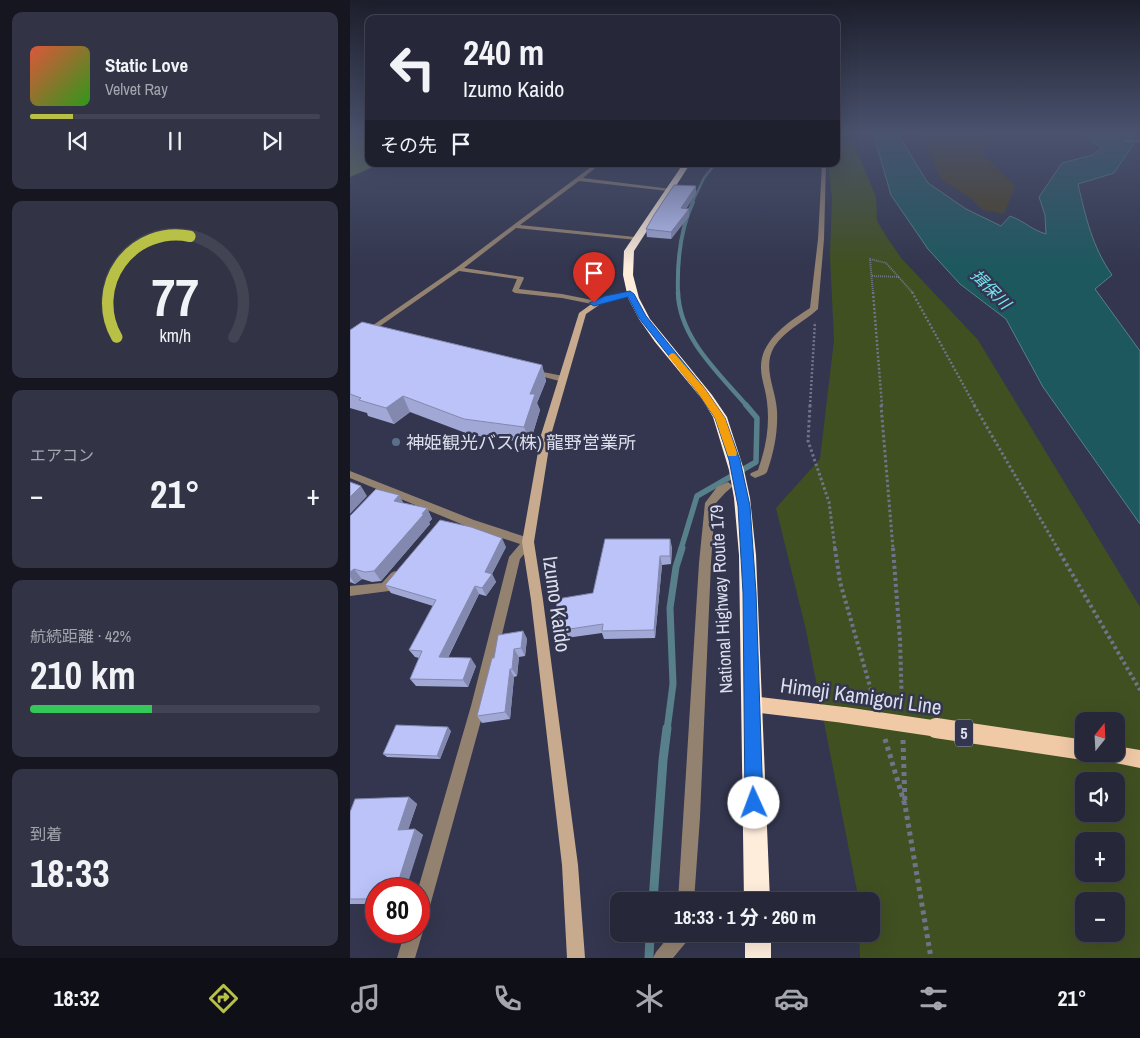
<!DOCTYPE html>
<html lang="ja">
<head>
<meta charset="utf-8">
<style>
	body { margin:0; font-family:"Archivo Narrow","Noto Sans JP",sans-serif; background:#323445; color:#f1f3f6; height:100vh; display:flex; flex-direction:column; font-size:19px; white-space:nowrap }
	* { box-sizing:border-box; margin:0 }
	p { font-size:16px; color:#a4a6af }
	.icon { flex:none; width:28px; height:28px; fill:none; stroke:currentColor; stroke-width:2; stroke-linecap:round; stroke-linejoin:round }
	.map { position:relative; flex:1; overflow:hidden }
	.side { display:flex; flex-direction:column; gap:12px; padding:12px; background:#151620; width:350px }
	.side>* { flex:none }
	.hud { position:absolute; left:15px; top:15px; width:475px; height:152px; border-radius:10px; box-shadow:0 5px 20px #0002,0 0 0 1px #424454; background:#26283a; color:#f1f3f6; overflow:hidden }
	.needle { width:32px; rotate:18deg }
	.controls { position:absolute; left:725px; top:712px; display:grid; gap:10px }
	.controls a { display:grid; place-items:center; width:50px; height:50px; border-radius:10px; background:#26283a; box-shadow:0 5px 20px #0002,0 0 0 1px #424454; font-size:25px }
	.speed { position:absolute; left:15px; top:878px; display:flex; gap:10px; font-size:25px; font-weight:700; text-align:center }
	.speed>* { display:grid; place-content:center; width:65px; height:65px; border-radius:50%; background:#26283a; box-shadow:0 5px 20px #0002,0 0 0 1px #424454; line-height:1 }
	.speed .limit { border:8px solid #d22; background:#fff; color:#111 }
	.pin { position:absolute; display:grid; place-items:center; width:42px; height:42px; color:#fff; margin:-51px -21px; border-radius:50% 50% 50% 0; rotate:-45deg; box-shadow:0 0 5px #0007 }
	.pin .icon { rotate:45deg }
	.me { position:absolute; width:55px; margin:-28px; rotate:358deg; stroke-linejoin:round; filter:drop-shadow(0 0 4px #0008) }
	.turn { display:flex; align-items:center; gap:18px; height:105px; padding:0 15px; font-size:22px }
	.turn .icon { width:65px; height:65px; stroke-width:2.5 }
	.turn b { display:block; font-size:35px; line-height:42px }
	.then { display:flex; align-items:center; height:48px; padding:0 15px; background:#0003; gap:10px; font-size:19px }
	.big { font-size:38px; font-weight:700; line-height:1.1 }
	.side .tile { flex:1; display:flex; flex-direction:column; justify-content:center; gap:8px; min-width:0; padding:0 18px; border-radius:10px; background:#323445 }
	.side .dial { align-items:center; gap:0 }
	.dial svg { height:130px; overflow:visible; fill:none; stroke:#424454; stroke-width:7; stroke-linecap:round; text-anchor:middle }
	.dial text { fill:#f1f3f6; stroke:none }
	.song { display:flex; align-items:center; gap:15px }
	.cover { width:60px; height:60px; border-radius:8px; background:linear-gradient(135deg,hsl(10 70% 55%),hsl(110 70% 35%)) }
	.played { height:5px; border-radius:2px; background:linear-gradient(90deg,#b9c046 15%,#424454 15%) }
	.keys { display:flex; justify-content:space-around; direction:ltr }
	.heat { display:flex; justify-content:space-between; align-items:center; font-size:28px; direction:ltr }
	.charge { height:8px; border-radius:4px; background:linear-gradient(90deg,#34c759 42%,#424454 0) }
	.trip { position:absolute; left:260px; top:892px; width:270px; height:50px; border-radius:10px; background:#26283a; box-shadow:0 5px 20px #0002,0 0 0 1px #424454; font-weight:700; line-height:50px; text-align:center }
	.tab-bar { display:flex; height:80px; justify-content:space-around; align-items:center; background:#0f1017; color:#a4a6af }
	.tab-bar .icon { width:35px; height:35px }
	.tab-bar .selected { color:#b9c046 }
	.tab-bar b { font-size:22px; color:#f1f3f6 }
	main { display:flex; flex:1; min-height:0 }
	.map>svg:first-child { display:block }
	.green { fill:#415021; fill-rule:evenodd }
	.forest { fill:#647644 }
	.sand { fill:#483f1f }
	.water { fill:#1e585f; stroke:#57808a }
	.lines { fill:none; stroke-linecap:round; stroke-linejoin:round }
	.stream-far5 { stroke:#57808a; stroke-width:2.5 }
	.stream-far4 { stroke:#57808a; stroke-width:4 }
	.stream-far3 { stroke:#57808a; stroke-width:4.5 }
	.stream-far2 { stroke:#57808a; stroke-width:5.5 }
	.stream-far1 { stroke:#57808a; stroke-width:7 }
	.stream { stroke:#57808a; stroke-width:9 }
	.path-far5 { stroke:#717489; stroke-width:1; stroke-dasharray:1 1; stroke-linecap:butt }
	.path-far4 { stroke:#717489; stroke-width:2; stroke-dasharray:1 1; stroke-linecap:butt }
	.path-far3 { stroke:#717489; stroke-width:2.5; stroke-dasharray:2 2; stroke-linecap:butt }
	.path-far2 { stroke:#717489; stroke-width:3; stroke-dasharray:2.5 2.5; stroke-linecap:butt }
	.path-far1 { stroke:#717489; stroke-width:4; stroke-dasharray:3 3; stroke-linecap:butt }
	.path { stroke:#717489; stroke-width:5; stroke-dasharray:4 4; stroke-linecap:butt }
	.street { fill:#948270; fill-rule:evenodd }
	.secondary { fill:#c8ab8f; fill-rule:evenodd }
	.primary { fill:#f0caa7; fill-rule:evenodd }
	.highway { fill:#ffeddc; fill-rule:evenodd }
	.primary-bridge-far1 { stroke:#f0caa7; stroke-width:16 }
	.primary-bridge { stroke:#f0caa7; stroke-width:20 }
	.wall { fill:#a1a8d5 }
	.shaded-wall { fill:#8388ae }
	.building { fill:#bbc3f8; stroke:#8388ae }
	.route { fill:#1a73e8; stroke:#114b97 }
	.slow { fill:#f59e0b }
	.service-dot { fill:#5c6f8a; stroke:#33364e; stroke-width:2 }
	.labels { text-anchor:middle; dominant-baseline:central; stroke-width:5; stroke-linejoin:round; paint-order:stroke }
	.far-water-label { font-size:16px; font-style:italic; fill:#73e4f1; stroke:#33364e }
	.shield { fill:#33364e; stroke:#a9acbd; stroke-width:1 }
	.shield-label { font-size:16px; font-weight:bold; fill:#dbdeed }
	.poi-label { font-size:18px; fill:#dbdeed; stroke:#33364e; text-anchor:start }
	.street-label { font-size:18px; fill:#dbdeed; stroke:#33364e }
	.near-street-label { font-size:21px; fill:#dbdeed; stroke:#33364e }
</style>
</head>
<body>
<main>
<section class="side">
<div class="tile">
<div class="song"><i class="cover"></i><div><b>Static Love</b><p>Velvet Ray</p></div></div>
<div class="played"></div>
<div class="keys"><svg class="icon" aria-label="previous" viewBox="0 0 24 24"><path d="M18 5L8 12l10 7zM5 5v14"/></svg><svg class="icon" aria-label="pause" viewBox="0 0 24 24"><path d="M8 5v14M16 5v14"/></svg><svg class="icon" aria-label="next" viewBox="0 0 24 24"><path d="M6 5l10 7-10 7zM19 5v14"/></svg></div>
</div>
<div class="tile dial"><svg viewBox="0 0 100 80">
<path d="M14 69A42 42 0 1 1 86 69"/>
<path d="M14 69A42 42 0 0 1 59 7" stroke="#b9c046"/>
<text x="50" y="56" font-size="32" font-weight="700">77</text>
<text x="50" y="72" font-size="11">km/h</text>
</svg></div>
<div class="tile"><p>エアコン</p>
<div class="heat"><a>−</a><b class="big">21°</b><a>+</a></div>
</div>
<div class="tile"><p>航続距離 · 42%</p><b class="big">210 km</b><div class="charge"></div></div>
<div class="tile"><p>到着</p><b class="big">18:33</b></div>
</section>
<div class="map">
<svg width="790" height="958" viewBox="0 0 790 958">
	<rect width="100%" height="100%" fill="#33364e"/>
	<path class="green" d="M 486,132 L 499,132 L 526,197 L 527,221 L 536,236 L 552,259 L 628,340 L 790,607 L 790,958 L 510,958 L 509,934 L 521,934 L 521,901 L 509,901 L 456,630 L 426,508 L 470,459 L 484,340 L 480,256 L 482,197 L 478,164 L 486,164 ZM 734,721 L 766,721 L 766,754 L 734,754 ZM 734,781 L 766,781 L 766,814 L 734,814 ZM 734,841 L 766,841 L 766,874 L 734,874 ZM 734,901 L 766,901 L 766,934 L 734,934 Z"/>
	<path class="forest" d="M 0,132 L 19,132 L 19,164 L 30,164 L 0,177 Z"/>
	<path class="sand" d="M 573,132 L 635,132 L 638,137 L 631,153 L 665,186 L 654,214 L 633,210 L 622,199 L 592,180 L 578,152 L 576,139 Z"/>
	<path class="water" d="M 523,132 L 552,132 L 549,136 L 578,183 L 616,209 L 651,226 L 660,216 C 674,221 682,230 696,234 L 695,215 L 689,197 L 712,163 L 743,155 L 752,147 L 726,132 L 738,132 L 753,137 L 752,132 L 778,132 L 783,145 L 764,173 L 728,184 C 736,218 742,246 762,275 L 745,289 L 790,351 L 790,524 L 693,387 L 656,319 L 610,284 L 578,249 L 541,195 Z"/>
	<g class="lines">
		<path class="stream-far5" d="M 775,141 L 790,141
			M 342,203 L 354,178 L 365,164"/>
		<path class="stream-far4" d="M 328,293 C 327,263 330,230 343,202"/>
		<path class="stream-far3" d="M 328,292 C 329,338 369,373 397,406"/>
		<path class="stream-far2" d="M 331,549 L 347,496 L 406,462 L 407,418 L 396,405"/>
		<path class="stream-far1" d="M 317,730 L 323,684 L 320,608 L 326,567 L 332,548"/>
		<path class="stream" d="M 303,901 L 313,760 L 317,728
			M 299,958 L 300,934"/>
		<path class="path-far5" d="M 0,163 L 19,155"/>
		<path class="path-far4" d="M 522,276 L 550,277
			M 523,293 L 520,259 L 536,263 L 563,293"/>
		<path class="path-far3" d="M 523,292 L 532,406
			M 562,292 L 625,406
			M 460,406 L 465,322"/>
		<path class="path-far2" d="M 460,405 L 458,441 L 479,502 L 485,549
			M 531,405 L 543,549
			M 624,405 L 708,549"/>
		<path class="path-far1" d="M 485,548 L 490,582 L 525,704
			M 543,548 L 550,640 L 552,707
			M 707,548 L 790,690"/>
		<path class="path" d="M 535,739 L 555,805 L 581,958
			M 553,740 L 555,805"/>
		<path class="street" d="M 245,164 L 250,164 L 233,178 L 321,189 L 318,191 L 229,181 L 170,225 L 285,237 L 288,239 L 287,240 L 166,228 L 114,268 L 173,277 L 174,278 L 169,289 L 212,294 L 247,301 L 247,305 L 212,298 L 165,293 L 162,291 L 167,279 L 109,271 L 0,347 L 0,341 L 106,268 Z
			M 472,164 L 476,164 L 474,239 L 468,309 C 454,322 435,330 424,347 C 412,368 426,389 427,411 C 428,432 424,452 417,472 L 415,474 L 405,478 L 400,475 L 401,473 L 408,470 C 416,448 420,425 417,402 C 416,390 411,379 411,368 C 410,340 440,321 460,308 L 468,239 Z
			M 180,370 L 183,370 L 213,376 L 217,379 L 213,382 L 183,374 L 179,372 Z
			M 0,471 L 124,520 L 182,539 L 184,542 L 170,559 L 135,706 L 78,913 L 75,919 L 69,922 L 68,889 L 121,706 L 159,557 L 170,544 L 116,526 L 0,478 Z
			M 378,482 L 383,486 L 375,493 L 365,504 L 361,563 L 350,817 L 344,901 L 328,901 L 349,563 L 355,503 L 367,487 Z
			M 45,571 L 49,573 L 51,576 L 39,591 L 0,596 L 0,586 L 32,583 L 41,573 Z
			M 69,924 L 73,931 L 65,958 L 47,958 L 55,931 L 69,931 Z
			M 321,934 L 341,934 L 338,940 L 323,958 L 303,958 L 306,952 Z"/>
		<path class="secondary" d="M 280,292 L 283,294 L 282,295 L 252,303 L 236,314 L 201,435 L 184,542 L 193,600 L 228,865 L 235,958 L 217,958 L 212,865 L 181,600 L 172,542 L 191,435 L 229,313 L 247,300 Z"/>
		<path class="primary" d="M 401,696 L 494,707 L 500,709 L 503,715 L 500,721 L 494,723 L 401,712 L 395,710 L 392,704 L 395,698 Z
			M 766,746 L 790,750 L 790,768 L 751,760 L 748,754 L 766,754 Z"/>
		<path class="highway" d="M 333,164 L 340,164 L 284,251 L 283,275 L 289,298 L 300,319 L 362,395 L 377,417 L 394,470 L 400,498 L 406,555 L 420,901 L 394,901 L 389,555 L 384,498 L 379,470 L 363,417 L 352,399 L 305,342 L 289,319 L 278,298 L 273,275 L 274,251 Z
			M 395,934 L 421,934 L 421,958 L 395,958 Z"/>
		<path class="primary-bridge-far1" d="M 494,715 L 595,730"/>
		<path class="primary-bridge" d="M 586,728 L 734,750"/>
	</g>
	<path class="wall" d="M 346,186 L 346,193 L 336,209 L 339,209 L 339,216 L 321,239 L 297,237 L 296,229 Z
		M 0,330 L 192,365 L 196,381 L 187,403 L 190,410 L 180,443 L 121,435 L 60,412 L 44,424 L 18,416 L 17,413 L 0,408 Z
		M 49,495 L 53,503 L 77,508 L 82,519 L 79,522 L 80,524 L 31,581 L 22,582 L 12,579 L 5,584 L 0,582 L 0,516 Z
		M 156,547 L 142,574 L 146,582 L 136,596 L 129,594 L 98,658 L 126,666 L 118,687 L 66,686 L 60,679 L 69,658 L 65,657 L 59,650 L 83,606 L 41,593 L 35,585 Z
		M 322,547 L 321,564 L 312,565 L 305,638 L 254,639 L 252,633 L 216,638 L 213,630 L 213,626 L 210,627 L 206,619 L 243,593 Z
		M 173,631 L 177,639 L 175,656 L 169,657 L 167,676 L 164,677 L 160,719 L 132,723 L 127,716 L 144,658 Z
		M 101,731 L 90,759 L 37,757 L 33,754 Z
		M 59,797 L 67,804 L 58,830 L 65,829 L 73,835 L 26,889 L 26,904 L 0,904 L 0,812 Z"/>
	<path class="shaded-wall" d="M 346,186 L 346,193 L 331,216 L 331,208 Z
		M 339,209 L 339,216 L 321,239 L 321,232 Z
		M 192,365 L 196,381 L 187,403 L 190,410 L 180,443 L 174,427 L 180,394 Z
		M 53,396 L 60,412 L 44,424 L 36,408 Z
		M 11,486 L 17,496 L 0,514 L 0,497 Z
		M 49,495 L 55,506 L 44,501 Z
		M 77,508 L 82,519 L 79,522 L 80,524 L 31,581 L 24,571 Z
		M 152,538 L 156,547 L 142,574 L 146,582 L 136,596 L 132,588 L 135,572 Z
		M 320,539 L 322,547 L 321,564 L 320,556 Z
		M 310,556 L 312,565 L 305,638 L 304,630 Z
		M 4,569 L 12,579 L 5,584 L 0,577 L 0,572 Z
		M 125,586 L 129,594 L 94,665 L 89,657 Z
		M 173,631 L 177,639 L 175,656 L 171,648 Z
		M 164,649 L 169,657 L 167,676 L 162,669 Z
		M 121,658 L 126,666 L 118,687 L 113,680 Z
		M 160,669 L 164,677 L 160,719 L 155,712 Z
		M 98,727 L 101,731 L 90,759 L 87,756 Z
		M 59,797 L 67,804 L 56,836 L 48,830 Z
		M 65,829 L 73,835 L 56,889 L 46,889 Z"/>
	<path class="building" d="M 324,185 L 346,186 L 331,208 L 339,209 L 321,232 L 296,229 L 304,215 Z
		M 12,322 L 192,365 L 180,394 L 185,394 L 174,427 L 114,419 L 53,396 L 36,408 L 9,400 L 11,398 L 0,394 L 0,330 Z
		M 0,482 L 11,486 L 0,497 Z
		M 26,489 L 49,495 L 44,501 L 77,508 L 72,514 L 74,514 L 24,571 L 15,572 L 4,569 L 0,572 L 0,516 Z
		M 90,520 L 121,527 L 152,538 L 135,572 L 142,574 L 132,588 L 125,586 L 89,657 L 121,658 L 113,680 L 60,679 L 72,651 L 59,650 L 86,600 L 35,585 Z
		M 255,539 L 320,539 L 320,556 L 310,556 L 304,630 L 252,631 L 253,624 L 213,630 L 213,618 L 206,619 L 207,599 L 243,593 Z
		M 173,631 L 171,648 L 164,649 L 162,669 L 160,669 L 155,712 L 127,716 L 142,658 L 144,658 L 148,635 Z
		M 46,725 L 98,727 L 87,756 L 33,754 Z
		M 59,797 L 48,830 L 65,829 L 46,889 L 26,889 L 26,899 L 0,899 L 0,812 L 5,799 Z"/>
	<linearGradient id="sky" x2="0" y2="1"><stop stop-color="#1c1e2b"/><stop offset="0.5" stop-color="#4a526e"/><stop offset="1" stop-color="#4a526e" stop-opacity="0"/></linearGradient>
	<rect width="790" height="266" fill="url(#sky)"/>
	<path class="route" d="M 280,291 L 284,294 L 296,316 L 355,389 L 375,418 L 390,460 L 400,506 L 406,593 L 413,803 L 410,809 L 404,811 L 398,809 L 395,803 L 393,593 L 388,506 L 379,460 L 365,418 L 348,393 L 289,318 L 278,297 L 244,306 L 239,303 L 255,296 Z"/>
	<path class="slow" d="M 322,353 L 325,354 L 355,389 L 375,418 L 387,453 L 386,456 L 378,456 L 365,418 L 348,393 L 318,356 Z"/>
	<circle class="service-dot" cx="46" cy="442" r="5"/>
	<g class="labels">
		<g class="far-water-label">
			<text transform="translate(641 289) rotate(45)">揖保川</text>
		</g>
		<rect class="shield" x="605" y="719.5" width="18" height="27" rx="4"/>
		<g class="shield-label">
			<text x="614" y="733">5</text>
		</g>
		<g class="poi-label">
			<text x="56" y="442">神姫観光バス(株) 龍野営業所</text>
		</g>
		<g class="street-label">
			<text transform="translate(371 599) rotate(-93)">National Highway Route 179</text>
		</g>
		<g class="near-street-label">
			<text transform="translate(207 604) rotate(82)">Izumo Kaido</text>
			<text transform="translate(511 696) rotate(8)">Himeji Kamigori Line</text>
		</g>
	</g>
</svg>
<div class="controls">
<a><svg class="needle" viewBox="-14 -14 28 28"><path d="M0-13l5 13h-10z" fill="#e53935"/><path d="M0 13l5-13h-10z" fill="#a4a6af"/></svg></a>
<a><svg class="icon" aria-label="sound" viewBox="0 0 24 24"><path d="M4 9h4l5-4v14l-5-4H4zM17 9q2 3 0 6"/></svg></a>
<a>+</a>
<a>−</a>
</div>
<div class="speed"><div class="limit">80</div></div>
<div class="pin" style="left:244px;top:303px;background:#d93025"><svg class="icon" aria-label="arrive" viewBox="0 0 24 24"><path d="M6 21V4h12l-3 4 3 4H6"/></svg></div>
<svg class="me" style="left:404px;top:803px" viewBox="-20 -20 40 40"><circle r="19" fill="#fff"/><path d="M0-13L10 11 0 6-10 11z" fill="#1a73e8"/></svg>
<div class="trip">18:33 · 1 分 · 260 m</div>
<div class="hud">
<div class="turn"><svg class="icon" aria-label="left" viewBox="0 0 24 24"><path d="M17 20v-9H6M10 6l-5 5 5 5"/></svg><div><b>240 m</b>Izumo Kaido</div></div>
<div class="then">その先<svg class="icon" aria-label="arrive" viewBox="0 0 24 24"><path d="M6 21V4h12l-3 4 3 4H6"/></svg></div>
</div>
</div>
</main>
<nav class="tab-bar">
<b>18:32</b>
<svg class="icon selected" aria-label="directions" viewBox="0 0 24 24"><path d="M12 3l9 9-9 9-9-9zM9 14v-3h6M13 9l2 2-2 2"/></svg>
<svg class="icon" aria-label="music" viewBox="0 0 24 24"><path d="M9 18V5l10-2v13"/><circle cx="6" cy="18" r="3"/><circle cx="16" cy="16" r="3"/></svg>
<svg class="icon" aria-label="phone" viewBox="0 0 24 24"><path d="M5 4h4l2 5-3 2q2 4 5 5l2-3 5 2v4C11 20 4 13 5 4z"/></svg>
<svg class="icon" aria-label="climate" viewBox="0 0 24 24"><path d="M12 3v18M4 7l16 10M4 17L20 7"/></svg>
<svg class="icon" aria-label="car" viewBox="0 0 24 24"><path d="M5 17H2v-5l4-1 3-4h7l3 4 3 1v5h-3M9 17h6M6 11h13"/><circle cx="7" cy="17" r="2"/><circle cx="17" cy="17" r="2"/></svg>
<svg class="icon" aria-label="filters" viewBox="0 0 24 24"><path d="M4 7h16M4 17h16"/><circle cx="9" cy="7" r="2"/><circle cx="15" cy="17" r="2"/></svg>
<b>21°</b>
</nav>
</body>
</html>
